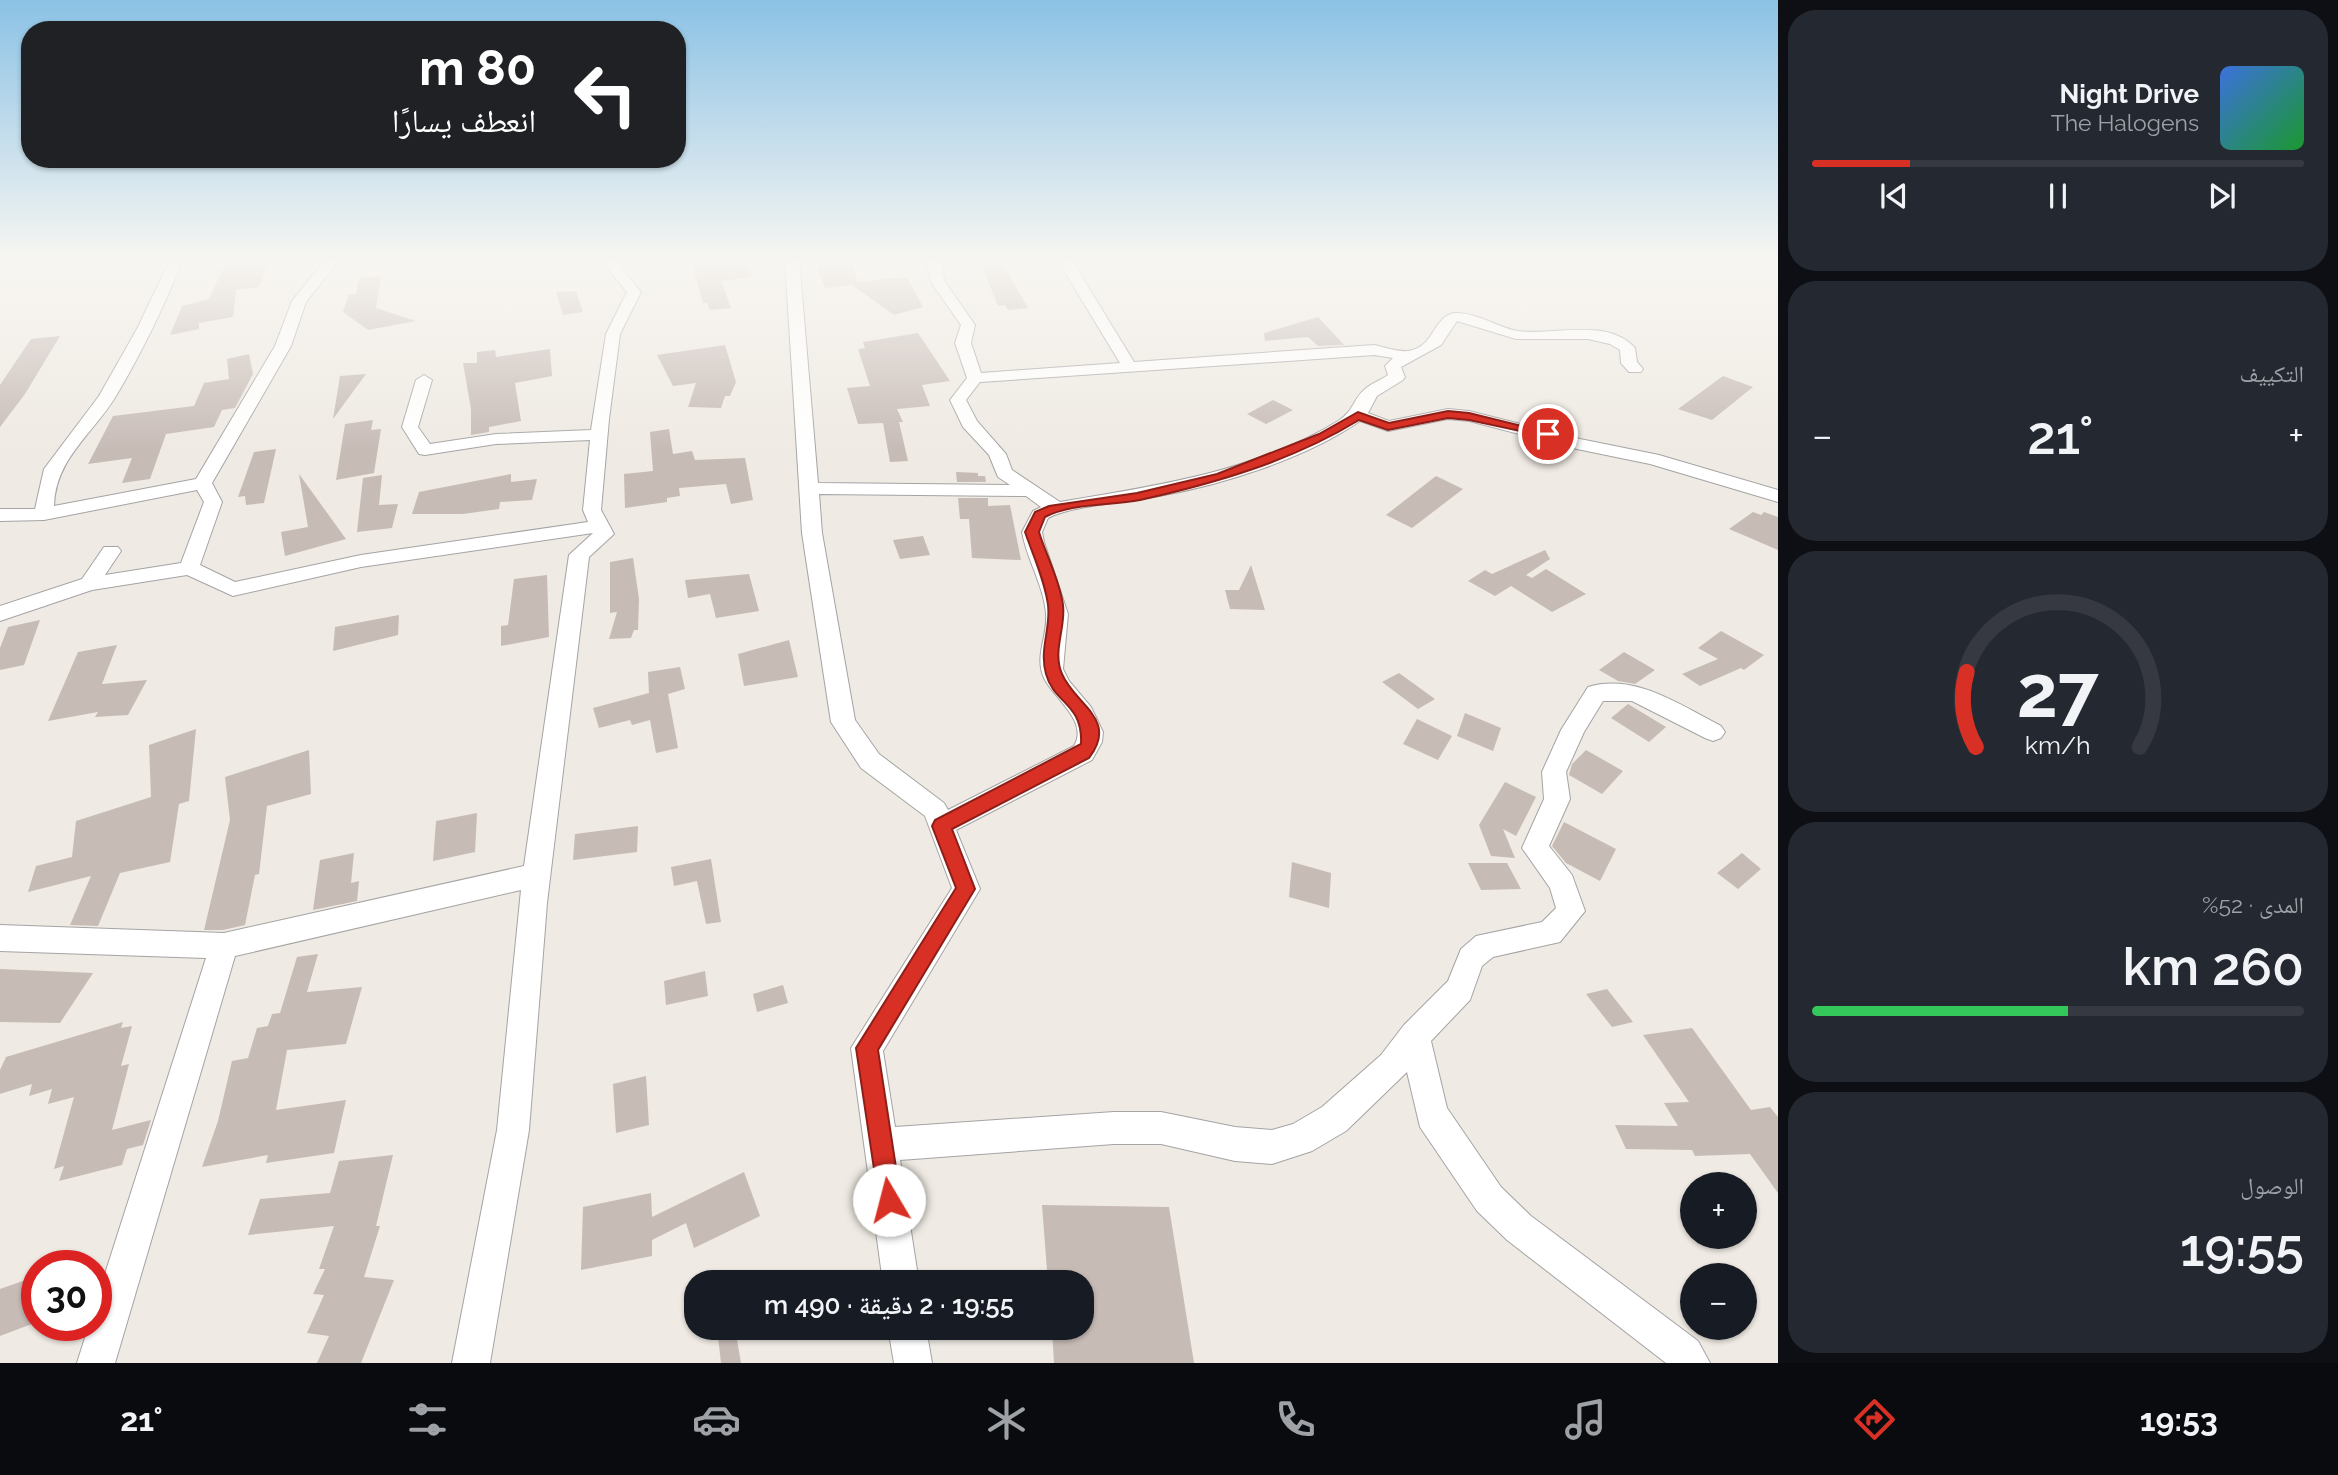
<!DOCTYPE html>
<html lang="ar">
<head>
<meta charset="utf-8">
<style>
	body { margin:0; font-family:Raleway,"Noto Naskh Arabic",sans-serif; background:#242831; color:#f1f3f6; direction:rtl; height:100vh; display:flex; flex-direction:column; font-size:26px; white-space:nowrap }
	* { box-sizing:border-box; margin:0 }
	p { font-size:23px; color:#9ea1a6 }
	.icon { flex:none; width:38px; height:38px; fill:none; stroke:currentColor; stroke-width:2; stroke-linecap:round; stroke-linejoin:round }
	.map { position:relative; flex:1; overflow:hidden; direction:ltr }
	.panel { display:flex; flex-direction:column; gap:10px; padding:10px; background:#0d0f14; width:560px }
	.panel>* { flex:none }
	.top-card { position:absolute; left:21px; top:21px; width:665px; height:147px; border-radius:28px; box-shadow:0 2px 5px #0004; direction:rtl; background:#202124; color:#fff; overflow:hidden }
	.buttons { position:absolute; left:1680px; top:1172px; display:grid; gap:14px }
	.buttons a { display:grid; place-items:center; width:77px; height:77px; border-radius:50%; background:#171b24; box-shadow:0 2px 5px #0004; font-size:35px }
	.speed { position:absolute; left:21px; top:1250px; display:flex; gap:14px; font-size:35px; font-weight:700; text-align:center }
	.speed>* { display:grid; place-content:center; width:91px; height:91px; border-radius:50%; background:#171b24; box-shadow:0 2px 5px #0004; line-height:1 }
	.speed .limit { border:10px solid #d22; background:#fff; color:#111 }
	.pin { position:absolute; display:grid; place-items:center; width:60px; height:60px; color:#fff; margin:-30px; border:4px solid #fff; border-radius:50%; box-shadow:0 2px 7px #0007 }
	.me { position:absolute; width:77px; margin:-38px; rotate:352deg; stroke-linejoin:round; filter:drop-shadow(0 0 5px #0008) }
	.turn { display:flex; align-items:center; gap:24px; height:147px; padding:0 35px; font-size:32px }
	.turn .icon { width:91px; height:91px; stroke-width:2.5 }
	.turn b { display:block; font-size:49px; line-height:60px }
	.big { font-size:52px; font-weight:600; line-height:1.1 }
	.panel .widget { flex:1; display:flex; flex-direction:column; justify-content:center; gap:10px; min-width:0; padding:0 24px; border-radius:28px; background:#242831 }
	.panel .dial { align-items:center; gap:0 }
	.dial svg { height:182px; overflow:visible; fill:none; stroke:#363941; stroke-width:7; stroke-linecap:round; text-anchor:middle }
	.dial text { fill:#f1f3f6; stroke:none }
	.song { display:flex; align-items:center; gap:21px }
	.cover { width:84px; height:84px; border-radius:10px; background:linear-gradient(135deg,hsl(220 70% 55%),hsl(130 70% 35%)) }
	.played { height:7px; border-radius:4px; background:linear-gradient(90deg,#d93025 20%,#363941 20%) }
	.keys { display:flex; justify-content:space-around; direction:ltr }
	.heat { display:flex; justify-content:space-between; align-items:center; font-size:38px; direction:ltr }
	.charge { height:10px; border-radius:5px; background:linear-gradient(90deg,#34c759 52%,#363941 0) }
	.trip { position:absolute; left:684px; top:1270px; width:410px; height:70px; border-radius:28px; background:#171b24; box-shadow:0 2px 5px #0004; font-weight:600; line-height:70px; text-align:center; direction:rtl }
	.menu { display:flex; height:112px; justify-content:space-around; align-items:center; background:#090b0e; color:#9ea1a6 }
	.menu .icon { width:49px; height:49px }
	.menu .on { color:#d93025 }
	.menu b { font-size:32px; color:#f1f3f6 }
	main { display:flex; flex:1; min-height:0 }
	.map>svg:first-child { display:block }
	.building { fill:#c7bbb6 }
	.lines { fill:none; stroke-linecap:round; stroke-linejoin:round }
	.street-casing { stroke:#a4a4a4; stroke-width:2 }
	.street { fill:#fff; fill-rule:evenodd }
	.route { fill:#d93025; stroke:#8d1f18; stroke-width:2 }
</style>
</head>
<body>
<main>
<section class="panel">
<div class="widget">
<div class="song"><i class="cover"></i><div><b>Night Drive</b><p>The Halogens</p></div></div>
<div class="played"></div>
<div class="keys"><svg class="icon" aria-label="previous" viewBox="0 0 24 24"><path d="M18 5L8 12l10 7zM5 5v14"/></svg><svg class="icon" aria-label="pause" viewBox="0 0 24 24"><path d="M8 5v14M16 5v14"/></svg><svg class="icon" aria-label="next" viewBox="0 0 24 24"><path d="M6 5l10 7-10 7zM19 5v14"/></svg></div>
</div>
<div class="widget"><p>التكييف</p>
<div class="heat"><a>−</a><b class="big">21°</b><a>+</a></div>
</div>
<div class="widget dial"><svg viewBox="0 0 100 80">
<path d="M14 69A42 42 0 1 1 86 69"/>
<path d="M14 69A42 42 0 0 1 10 36" stroke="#d93025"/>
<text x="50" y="56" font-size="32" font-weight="700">27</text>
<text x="50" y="72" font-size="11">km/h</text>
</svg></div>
<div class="widget"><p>المدى · 52%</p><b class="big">260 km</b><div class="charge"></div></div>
<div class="widget"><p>الوصول</p><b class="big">19:55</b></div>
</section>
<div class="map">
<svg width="1778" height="1363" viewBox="0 0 1778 1363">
	<rect width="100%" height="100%" fill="#efeae3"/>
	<path class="building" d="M 271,259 L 259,287 L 236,290 L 233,317 L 199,323 L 199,329 L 170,335 L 182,306 L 209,299 L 227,260 Z
		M 713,259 L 745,259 L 753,277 L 721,281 L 731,308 L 710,310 L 707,303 L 703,303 L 691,261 Z
		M 850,259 L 858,282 L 907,277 L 923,307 L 894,315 L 852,285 L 825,288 L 815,263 Z
		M 979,259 L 1000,259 L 1028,308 L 1008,310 L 1005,305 L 998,306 Z
		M 381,276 L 376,308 L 416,321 L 368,330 L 343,312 L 349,294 L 356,294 L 359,278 Z
		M 576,291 L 583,312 L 563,315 L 556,292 Z
		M 1318,317 L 1344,345 L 1318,346 L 1308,337 L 1265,341 L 1264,333 Z
		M 918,333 L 950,381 L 922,385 L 930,406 L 897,409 L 903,422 L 899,422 L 908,461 L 890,462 L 883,423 L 858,424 L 847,388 L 870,386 L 858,349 L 865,348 L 863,342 Z
		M 60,336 L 25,394 L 0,427 L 0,385 L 31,339 Z
		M 725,345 L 736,382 L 730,396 L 725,396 L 721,408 L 688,407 L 696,383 L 673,386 L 657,355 Z
		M 550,349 L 552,376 L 515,383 L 521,421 L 489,427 L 489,432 L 471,435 L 471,409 L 463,363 L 477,363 L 477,352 L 495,350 L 496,357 Z
		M 249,354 L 253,374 L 235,408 L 222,410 L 214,427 L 166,434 L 150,479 L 122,483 L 132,458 L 88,464 L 113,416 L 194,406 L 204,383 L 229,379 L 227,359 Z
		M 366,374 L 333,419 L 340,376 Z
		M 1723,376 L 1753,387 L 1712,420 L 1678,409 Z
		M 1273,400 L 1293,410 L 1266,424 L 1247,414 Z
		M 373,420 L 371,430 L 381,429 L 374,473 L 336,480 L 345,424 Z
		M 669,429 L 673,454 L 692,451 L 695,460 L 745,458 L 753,500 L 731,504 L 726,484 L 679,488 L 680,496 L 667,498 L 667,502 L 625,508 L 624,474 L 653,471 L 650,432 Z
		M 276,449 L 264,503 L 246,505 L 245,496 L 238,497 L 254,452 Z
		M 956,472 L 978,473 L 978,476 L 985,476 L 986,482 L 957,482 Z
		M 299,474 L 346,539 L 285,556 L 281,532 L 308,527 Z
		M 511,474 L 511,482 L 537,479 L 532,500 L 500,502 L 499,509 L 463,514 L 412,514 L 419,492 Z
		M 382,475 L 379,505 L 398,504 L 392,528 L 357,532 L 363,478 Z
		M 1436,476 L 1463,489 L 1412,528 L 1386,515 Z
		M 958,498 L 988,498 L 988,506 L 1010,505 L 1021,560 L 972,558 L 969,519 L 960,519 Z
		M 1753,512 L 1761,515 L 1764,512 L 1778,517 L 1778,550 L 1729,529 Z
		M 923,536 L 930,555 L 900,559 L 893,540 Z
		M 1545,550 L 1550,559 L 1526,575 L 1532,578 L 1546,569 L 1586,594 L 1552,612 L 1511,586 L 1495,596 L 1468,581 L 1485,570 L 1492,574 Z
		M 633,558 L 639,599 L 638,630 L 634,630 L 631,638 L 609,639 L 617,612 L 610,613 L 610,562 Z
		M 1251,565 L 1265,610 L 1230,609 L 1225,590 L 1239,590 Z
		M 749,574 L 759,611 L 716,618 L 710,594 L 688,598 L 685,580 Z
		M 547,575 L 549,637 L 501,646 L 501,626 L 508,625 L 514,579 Z
		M 399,615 L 398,635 L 333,651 L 335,627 Z
		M 40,620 L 24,665 L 0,670 L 0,648 L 8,627 Z
		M 1721,631 L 1764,655 L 1744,670 L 1741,668 L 1700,686 L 1682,674 L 1718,659 L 1698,648 Z
		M 789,640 L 798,677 L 744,686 L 738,654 Z
		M 117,645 L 102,684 L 147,680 L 128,715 L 95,717 L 98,712 L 48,721 L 78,652 Z
		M 1624,652 L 1655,670 L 1635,684 L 1618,681 L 1599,670 Z
		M 680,667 L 685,689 L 668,694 L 678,748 L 656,753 L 650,720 L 632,725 L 630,720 L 599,728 L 593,708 L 649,693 L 648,672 Z
		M 1399,673 L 1435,699 L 1418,709 L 1382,682 Z
		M 1628,704 L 1666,727 L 1649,742 L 1611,718 Z
		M 1465,713 L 1501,728 L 1493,751 L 1457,736 Z
		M 1417,719 L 1452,736 L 1438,760 L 1403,744 Z
		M 196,729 L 189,801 L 179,804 L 170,862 L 120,873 L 98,926 L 70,925 L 91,876 L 28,892 L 36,866 L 72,857 L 76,821 L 151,797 L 149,745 Z
		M 309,750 L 311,794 L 267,806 L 259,874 L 255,875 L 245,925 L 223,930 L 204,930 L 230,820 L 225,777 Z
		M 1586,750 L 1623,771 L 1602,794 L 1569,775 L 1572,764 Z
		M 1505,782 L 1536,797 L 1516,836 L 1503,829 L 1515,858 L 1491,856 L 1479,825 Z
		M 477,813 L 475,852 L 433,861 L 436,821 Z
		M 1564,822 L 1616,849 L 1600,881 L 1566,863 L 1552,846 Z
		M 638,826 L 637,852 L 573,860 L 575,834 Z
		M 354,853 L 351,883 L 359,881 L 357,901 L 313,910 L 320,860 Z
		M 1742,853 L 1761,869 L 1738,889 L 1717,873 Z
		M 711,859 L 721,922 L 706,924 L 697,881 L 674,886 L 671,867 Z
		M 1292,862 L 1331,873 L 1329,908 L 1289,897 Z
		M 1468,863 L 1507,863 L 1521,889 L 1481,890 Z
		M 318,954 L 307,992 L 362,987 L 346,1044 L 287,1050 L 276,1110 L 346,1100 L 334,1153 L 266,1163 L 268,1155 L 202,1167 L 218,1121 L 232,1061 L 248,1058 L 257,1028 L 268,1026 L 272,1014 L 280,1013 L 297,957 Z
		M 0,969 L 93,973 L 60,1023 L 0,1022 Z
		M 705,971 L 708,996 L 666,1005 L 664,981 Z
		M 783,985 L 788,1003 L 757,1012 L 753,994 Z
		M 1607,989 L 1633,1022 L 1612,1027 L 1586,994 Z
		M 123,1022 L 121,1028 L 132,1026 L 121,1066 L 129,1064 L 112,1130 L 151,1120 L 143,1145 L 127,1149 L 122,1165 L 59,1181 L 64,1166 L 54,1169 L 74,1097 L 48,1104 L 52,1089 L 29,1096 L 32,1084 L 0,1094 L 0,1070 L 6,1057 Z
		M 1692,1028 L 1751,1110 L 1770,1107 L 1778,1117 L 1778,1193 L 1750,1154 L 1695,1156 L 1692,1150 L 1626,1149 L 1615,1125 L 1678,1126 L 1664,1103 L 1689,1102 L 1643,1035 Z
		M 646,1076 L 649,1125 L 616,1133 L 613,1084 Z
		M 393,1155 L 376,1226 L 380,1226 L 364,1277 L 394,1280 L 361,1363 L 317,1363 L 329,1336 L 307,1333 L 324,1295 L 313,1294 L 325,1269 L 319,1269 L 334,1226 L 248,1235 L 260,1199 L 330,1193 L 339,1161 Z
		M 744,1172 L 760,1216 L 694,1248 L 686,1223 L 652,1240 L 652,1256 L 581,1270 L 583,1207 L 651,1193 L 652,1217 Z
		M 1042,1205 L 1169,1207 L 1194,1363 L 1054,1363 L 1052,1328 L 1082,1328 L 1082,1283 L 1048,1283 Z
		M 37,1276 L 37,1322 L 0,1336 L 0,1289 Z
		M 717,1328 L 735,1328 L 741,1363 L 721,1363 Z"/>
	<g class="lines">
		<g class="street-casing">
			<path id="street" d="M 326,259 L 340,259 L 306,302 L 291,346 L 212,483 L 222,502 L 200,565 L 235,582 L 361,555 L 588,522 L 583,510 L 590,440 L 496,444 L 425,455 L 419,454 L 402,427 L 416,380 L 424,375 L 432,380 L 418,427 L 430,444 L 496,434 L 591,430 L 606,334 L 627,292 L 600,259 L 614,259 L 641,292 L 620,334 L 609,419 L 601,510 L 614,534 L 589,557 L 547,903 L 529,1130 L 490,1363 L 452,1363 L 497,1130 L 521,890 L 235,956 L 115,1363 L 77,1363 L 89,1325 L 96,1325 L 96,1302 L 206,958 L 0,951 L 0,925 L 224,933 L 524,866 L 569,555 L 593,533 L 361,567 L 233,596 L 187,575 L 92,590 L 0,621 L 0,606 L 82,579 L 104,547 L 118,547 L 121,551 L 105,575 L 181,563 L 204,502 L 197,490 L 44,520 L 0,521 L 0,509 L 35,509 L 44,469 L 99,396 L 137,329 L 169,262 L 181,265 C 162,310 141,354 116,396 C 93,434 55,459 54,506 L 196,479 L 275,346 L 292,301 Z
				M 785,259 L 799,259 L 818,483 L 1010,485 L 998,477 L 989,455 L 963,427 L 950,400 L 967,378 L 955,343 L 961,325 L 931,282 L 926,259 L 940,259 L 945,282 L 975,325 L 971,343 L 981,373 L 1120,363 L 1057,259 L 1071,259 L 1134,362 L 1374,345 C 1384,347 1398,352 1408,351 C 1435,347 1432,318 1454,313 C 1477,312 1496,327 1518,331 C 1554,336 1607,317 1635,348 L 1637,362 L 1643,369 L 1641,372 L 1629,372 L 1621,363 L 1620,350 L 1610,344 L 1588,339 L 1516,339 L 1457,321 L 1441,345 L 1401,367 L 1405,377 L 1403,380 L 1377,396 L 1368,413 L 1389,421 L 1448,409 L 1469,411 L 1580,439 L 1659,455 L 1778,490 L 1778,502 L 1650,464 L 1577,449 L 1469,421 L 1448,419 L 1388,431 L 1360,421 C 1307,458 1222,485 1159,496 C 1131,501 1070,506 1048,518 L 1042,532 L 1044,542 L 1068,614 L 1063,669 L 1069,681 L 1091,707 L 1103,732 L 1102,742 L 1092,760 L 956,830 L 980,889 L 883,1051 L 895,1127 L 1114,1112 L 1161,1112 L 1235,1127 L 1272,1130 L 1293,1124 L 1322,1107 L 1381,1055 L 1404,1025 L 1448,981 L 1461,949 L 1476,936 L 1542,922 L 1556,908 L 1550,888 L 1522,848 L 1544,799 L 1542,772 L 1561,730 L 1588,687 C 1635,673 1680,705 1721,726 L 1725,732 L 1721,738 L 1713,741 L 1705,738 L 1632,701 L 1603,701 L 1584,732 L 1566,772 L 1570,799 L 1549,846 L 1572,875 L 1585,911 L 1560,942 L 1493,957 L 1482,966 L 1470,1000 L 1431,1041 L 1447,1108 L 1501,1187 L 1531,1216 L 1698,1341 L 1710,1363 L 1666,1363 L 1507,1240 L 1477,1211 L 1420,1127 L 1407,1072 L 1346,1131 L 1312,1151 L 1272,1164 L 1235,1161 L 1161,1144 L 1114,1144 L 900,1160 L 919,1283 L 883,1283 L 851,1048 L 952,888 L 925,816 L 861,768 L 831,722 L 802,533 ZM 1374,355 L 1393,358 L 1385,366 L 1388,375 C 1381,380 1372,383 1365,389 C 1353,399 1354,411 1338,421 C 1255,472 1154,486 1060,502 L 1012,470 L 1006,454 L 977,421 L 966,400 L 980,382 ZM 819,494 L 1026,496 L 1041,507 L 1033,511 L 1022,532 C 1027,560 1044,586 1046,614 C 1048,636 1034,656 1044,678 C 1054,699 1089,721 1074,746 L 948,810 L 944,803 L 879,754 L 855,720 L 822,533 Z
				M 888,1328 L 926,1328 L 932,1363 L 894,1363 Z"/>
		</g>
		<use href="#street" class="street"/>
	</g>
	<linearGradient id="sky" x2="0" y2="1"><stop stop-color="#8bc2e5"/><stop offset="0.58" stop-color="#f8f6f2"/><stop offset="1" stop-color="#f8f6f2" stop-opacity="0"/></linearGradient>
	<rect width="1778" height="450" fill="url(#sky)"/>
	<path class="route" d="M 1448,411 L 1469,413 L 1554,434 L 1548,437 L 1469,420 L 1448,418 L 1388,430 L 1359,420 C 1292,461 1216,483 1140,500 C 1110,506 1072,503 1045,517 L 1039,532 C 1046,555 1060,581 1063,605 C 1066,628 1052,651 1062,674 C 1075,705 1119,719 1089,758 L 952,829 L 975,889 L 878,1050 L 901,1200 L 897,1209 L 889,1212 L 880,1209 L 856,1048 L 956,888 L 932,826 L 935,820 L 1081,744 C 1083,703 1054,704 1046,674 C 1039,649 1051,629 1048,605 C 1045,581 1033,555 1025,532 L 1035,512 L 1049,506 L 1137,493 L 1217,474 L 1319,434 L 1358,412 L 1389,423 Z"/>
</svg>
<div class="buttons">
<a>+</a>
<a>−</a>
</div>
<div class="speed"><div class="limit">30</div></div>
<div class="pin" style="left:1548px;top:434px;background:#d93025"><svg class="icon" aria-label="arrive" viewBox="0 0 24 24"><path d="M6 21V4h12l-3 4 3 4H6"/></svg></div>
<svg class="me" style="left:889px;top:1200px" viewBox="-20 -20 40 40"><circle r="19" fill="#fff"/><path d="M0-13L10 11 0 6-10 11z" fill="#d93025"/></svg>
<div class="trip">19:55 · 2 دقيقة · 490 m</div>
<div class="top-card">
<div class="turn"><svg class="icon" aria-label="left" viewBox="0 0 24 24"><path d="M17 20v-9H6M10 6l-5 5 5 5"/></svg><div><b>80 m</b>انعطف يسارًا</div></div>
</div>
</div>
</main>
<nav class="menu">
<b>19:53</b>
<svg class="icon on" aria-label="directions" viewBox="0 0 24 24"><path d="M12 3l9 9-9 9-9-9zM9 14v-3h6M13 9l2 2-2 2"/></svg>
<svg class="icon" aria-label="music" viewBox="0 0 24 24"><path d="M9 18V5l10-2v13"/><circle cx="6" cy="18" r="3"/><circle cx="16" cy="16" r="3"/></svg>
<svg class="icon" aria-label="phone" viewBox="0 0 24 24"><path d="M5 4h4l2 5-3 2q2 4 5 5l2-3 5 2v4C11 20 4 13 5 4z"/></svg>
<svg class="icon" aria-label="climate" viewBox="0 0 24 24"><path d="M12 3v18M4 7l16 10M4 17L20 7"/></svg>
<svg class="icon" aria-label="car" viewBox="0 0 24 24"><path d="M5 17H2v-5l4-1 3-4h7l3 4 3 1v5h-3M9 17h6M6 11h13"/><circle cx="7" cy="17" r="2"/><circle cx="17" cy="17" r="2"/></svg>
<svg class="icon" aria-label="filters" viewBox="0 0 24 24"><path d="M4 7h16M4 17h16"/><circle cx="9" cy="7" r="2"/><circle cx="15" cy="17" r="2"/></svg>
<b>21°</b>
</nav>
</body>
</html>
